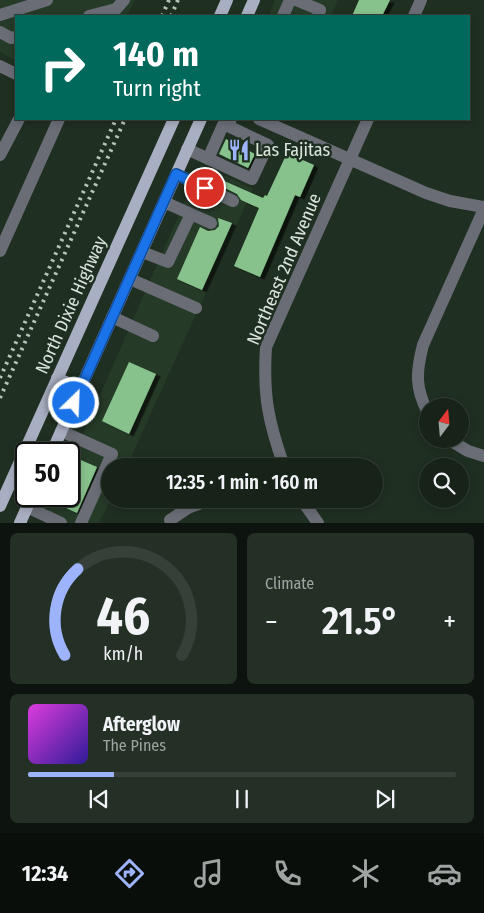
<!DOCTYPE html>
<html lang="en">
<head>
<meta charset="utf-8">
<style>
	body { margin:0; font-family:"Fira Sans Condensed",sans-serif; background:#242f26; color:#f1f3f6; height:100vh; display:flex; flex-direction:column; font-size:19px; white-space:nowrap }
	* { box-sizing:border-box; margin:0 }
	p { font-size:16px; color:#9ea4a2 }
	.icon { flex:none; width:28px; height:28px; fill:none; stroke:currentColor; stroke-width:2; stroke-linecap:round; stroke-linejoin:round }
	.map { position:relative; height:523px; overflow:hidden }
	.drawer { display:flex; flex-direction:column; gap:10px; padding:10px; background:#0d130e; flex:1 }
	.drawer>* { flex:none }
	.top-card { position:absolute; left:15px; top:15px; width:455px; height:105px; border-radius:0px; box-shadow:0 2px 8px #0003,0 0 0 1px #364038; background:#00695c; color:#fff; overflow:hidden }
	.needle { width:32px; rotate:16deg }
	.tools { position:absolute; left:419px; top:398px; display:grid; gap:10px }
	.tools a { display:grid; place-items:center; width:50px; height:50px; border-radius:50%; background:#172319; box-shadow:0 2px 8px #0003,0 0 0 1px #364038; font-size:25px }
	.speed { position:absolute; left:15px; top:442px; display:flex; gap:10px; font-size:25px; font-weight:700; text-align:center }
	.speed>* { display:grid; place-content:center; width:65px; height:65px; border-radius:50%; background:#172319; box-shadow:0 2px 8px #0003,0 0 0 1px #364038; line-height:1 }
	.speed .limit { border:2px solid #111; border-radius:8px; background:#fff; color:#111 }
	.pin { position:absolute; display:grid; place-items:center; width:42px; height:42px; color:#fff; margin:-21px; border:2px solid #fff; border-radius:50%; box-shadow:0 1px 5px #0007 }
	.me { position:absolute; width:55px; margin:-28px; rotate:24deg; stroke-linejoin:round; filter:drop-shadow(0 0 4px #0008) }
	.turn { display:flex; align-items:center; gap:18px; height:105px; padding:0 15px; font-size:22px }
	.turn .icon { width:65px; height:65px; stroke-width:2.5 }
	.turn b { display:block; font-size:35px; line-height:42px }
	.big { font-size:38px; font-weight:600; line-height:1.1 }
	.drawer .card { flex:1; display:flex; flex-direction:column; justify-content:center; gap:8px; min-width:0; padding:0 18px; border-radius:8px; background:#242f26 }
	.drawer .dial { align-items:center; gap:0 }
	.dial svg { height:130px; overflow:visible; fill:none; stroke:#364038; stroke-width:7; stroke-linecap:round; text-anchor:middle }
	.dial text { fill:#f1f3f6; stroke:none }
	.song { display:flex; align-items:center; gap:15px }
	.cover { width:60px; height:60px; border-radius:8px; background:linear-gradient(135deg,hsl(300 70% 55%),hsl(250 70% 35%)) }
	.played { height:5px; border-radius:2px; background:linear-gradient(90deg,#9db4fd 20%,#364038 20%) }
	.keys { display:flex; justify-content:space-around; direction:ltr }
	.heat { display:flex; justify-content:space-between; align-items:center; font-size:28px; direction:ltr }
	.drawer .tiles { flex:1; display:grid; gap:10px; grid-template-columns:1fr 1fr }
	.card:last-child { grid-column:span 2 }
	.trip { position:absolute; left:101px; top:458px; width:282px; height:50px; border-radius:25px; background:#172319; box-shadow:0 2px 8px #0003,0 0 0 1px #364038; font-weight:600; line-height:50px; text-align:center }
	.tab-bar { display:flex; height:80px; justify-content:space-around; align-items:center; background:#090e0a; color:#9ea4a2 }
	.tab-bar .icon { width:35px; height:35px }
	.tab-bar .selected { color:#9db4fd }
	.tab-bar b { font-size:22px; color:#f1f3f6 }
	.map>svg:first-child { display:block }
	.built { fill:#263a28 }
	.building { fill:#87c28c; filter:url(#shadow) }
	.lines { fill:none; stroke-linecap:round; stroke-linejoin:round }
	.minor { stroke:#6a6d76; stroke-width:12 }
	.major { stroke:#a9afc2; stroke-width:12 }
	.rail { stroke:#b8c3b8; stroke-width:4; stroke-dasharray:2.5 5; stroke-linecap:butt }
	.route-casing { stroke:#114b97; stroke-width:12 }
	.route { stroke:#1a73e8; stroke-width:9 }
	.labels { text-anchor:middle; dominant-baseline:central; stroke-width:5; stroke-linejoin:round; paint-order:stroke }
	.poi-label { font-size:18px; fill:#dbe5db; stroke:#1f2f21; text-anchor:start }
	.street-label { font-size:18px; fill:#dbe5db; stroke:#1f2f21 }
</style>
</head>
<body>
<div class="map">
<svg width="484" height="523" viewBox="0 0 484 523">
	<defs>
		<filter id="shadow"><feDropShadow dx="4.5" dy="2.5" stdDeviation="0" flood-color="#0009"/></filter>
	</defs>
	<rect width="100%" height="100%" fill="#1f2f21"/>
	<path class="built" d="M 0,0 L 135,0 L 127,16 L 16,16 L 16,61 L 0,52 Z
		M 275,0 L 338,0 L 331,16 L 268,16 Z
		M 201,164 L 253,189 L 127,466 L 110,466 L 111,499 L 99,523 L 43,523 L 55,496 L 69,496 L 69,466 Z"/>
	<path class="building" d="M 359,0 L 390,0 L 382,16 L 352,16 Z
		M 226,139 L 255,154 L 248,168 L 219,154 Z
		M 287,153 L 314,165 L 300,197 L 295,195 L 260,277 L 234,266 L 259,208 L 241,200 L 237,194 L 219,185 L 222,180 L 263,198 L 265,195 L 267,196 Z
		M 218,218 L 232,223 L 202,290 L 177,279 L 200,227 L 208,231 L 215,230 L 219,226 Z
		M 129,362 L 156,374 L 129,434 L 102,421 Z
		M 69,455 L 97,467 L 77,513 L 40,496 L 69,496 Z"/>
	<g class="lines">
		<path class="minor" d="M 296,0 L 320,10 L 318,16
			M 0,15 L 47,0
			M 89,16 L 116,9 L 124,0
			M 283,16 L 290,0
			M 414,16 L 421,0
			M 0,32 L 11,38 L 16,37
			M 0,66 L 16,74
			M 259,119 L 426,193 L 450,201 L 484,207
			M 187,149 L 252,179 L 268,145 L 228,126 L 231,119
			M 0,155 L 19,119
			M 208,159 L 223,125 L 228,126
			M 176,174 L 233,201
			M 191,214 L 211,223
			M 0,251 L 59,119
			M 142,252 L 168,262 L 191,214 L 164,202
			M 130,279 L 196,308
			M 112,317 L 153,336
			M 428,413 C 415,388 416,372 423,345 L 484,209
			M 61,431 L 112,454 L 81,523
			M 448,439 L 468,451 L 484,456
			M 284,466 C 268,421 263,395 266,347 L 368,119
			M 301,499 L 318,523
			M 27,507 L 61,523
			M 170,520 L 188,508 L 212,499"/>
		<path class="major" d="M 220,16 L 227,0
			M 247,16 L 254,0
			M 57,378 L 80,389
			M 51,454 L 201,119
			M 0,506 L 174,119
			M 20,523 L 32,496"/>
		<path class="rail" d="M 162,16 L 169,0
			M 171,16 L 178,0
			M 0,378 L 116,119
			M 0,398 L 125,119"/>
	</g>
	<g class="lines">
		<g class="route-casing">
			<path id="route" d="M 74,403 L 176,174 L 205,188"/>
		</g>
		<use href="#route" class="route"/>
	</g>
	<defs>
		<g id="restaurant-bare" transform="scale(1.725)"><path d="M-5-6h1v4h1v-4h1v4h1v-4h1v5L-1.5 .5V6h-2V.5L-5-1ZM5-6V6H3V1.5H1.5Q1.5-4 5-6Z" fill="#9db4fd" stroke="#1f2f21" stroke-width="2.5" paint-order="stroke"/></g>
	</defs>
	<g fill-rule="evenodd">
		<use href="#restaurant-bare" x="239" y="150"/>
	</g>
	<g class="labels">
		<g class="poi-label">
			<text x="255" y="150">Las Fajitas</text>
		</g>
		<g class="street-label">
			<text transform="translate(284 269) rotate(-67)">Northeast 2nd Avenue</text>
			<text transform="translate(71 305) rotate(-66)">North Dixie Highway</text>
		</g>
	</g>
</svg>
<div class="tools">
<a><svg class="needle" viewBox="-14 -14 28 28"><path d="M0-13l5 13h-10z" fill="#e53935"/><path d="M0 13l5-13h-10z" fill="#9ea4a2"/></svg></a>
<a><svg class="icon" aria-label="search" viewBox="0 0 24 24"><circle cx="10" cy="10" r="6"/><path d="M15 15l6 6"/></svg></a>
</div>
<div class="speed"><div class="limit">50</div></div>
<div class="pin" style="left:205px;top:188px;background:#d93025"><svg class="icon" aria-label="arrive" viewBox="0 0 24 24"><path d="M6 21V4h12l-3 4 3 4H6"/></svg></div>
<svg class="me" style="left:74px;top:403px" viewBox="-20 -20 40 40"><circle r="17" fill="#1a73e8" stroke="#fff" stroke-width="3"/><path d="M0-11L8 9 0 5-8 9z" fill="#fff"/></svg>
<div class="trip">12:35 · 1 min · 160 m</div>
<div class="top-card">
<div class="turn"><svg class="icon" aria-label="right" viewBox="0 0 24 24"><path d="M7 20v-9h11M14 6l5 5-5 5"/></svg><div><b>140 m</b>Turn right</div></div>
</div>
</div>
<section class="drawer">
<div class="tiles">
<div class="card dial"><svg viewBox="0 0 100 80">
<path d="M14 69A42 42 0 1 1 86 69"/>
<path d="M14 69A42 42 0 0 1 22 16" stroke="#9db4fd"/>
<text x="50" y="56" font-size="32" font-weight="700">46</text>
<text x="50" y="72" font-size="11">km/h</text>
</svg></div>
<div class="card"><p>Climate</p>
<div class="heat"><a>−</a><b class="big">21.5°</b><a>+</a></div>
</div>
<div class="card">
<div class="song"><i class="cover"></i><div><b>Afterglow</b><p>The Pines</p></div></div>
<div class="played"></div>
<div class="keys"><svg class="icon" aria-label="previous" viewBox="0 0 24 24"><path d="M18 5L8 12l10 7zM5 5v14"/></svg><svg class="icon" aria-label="pause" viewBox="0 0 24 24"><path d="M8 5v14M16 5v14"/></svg><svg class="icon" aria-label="next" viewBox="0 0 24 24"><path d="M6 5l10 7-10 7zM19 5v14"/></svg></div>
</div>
</div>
</section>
<nav class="tab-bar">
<b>12:34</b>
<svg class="icon selected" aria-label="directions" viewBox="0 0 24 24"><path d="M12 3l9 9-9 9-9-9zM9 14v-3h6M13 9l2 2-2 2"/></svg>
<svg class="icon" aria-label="music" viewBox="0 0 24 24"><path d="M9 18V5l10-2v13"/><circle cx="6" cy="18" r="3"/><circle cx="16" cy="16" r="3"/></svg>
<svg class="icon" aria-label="phone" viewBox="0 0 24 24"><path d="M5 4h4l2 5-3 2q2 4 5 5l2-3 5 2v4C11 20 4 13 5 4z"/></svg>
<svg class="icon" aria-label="climate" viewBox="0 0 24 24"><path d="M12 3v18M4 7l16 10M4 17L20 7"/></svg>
<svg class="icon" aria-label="car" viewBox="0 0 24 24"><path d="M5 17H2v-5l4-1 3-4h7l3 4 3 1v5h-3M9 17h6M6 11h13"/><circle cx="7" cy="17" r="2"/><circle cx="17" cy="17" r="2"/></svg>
</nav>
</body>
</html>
